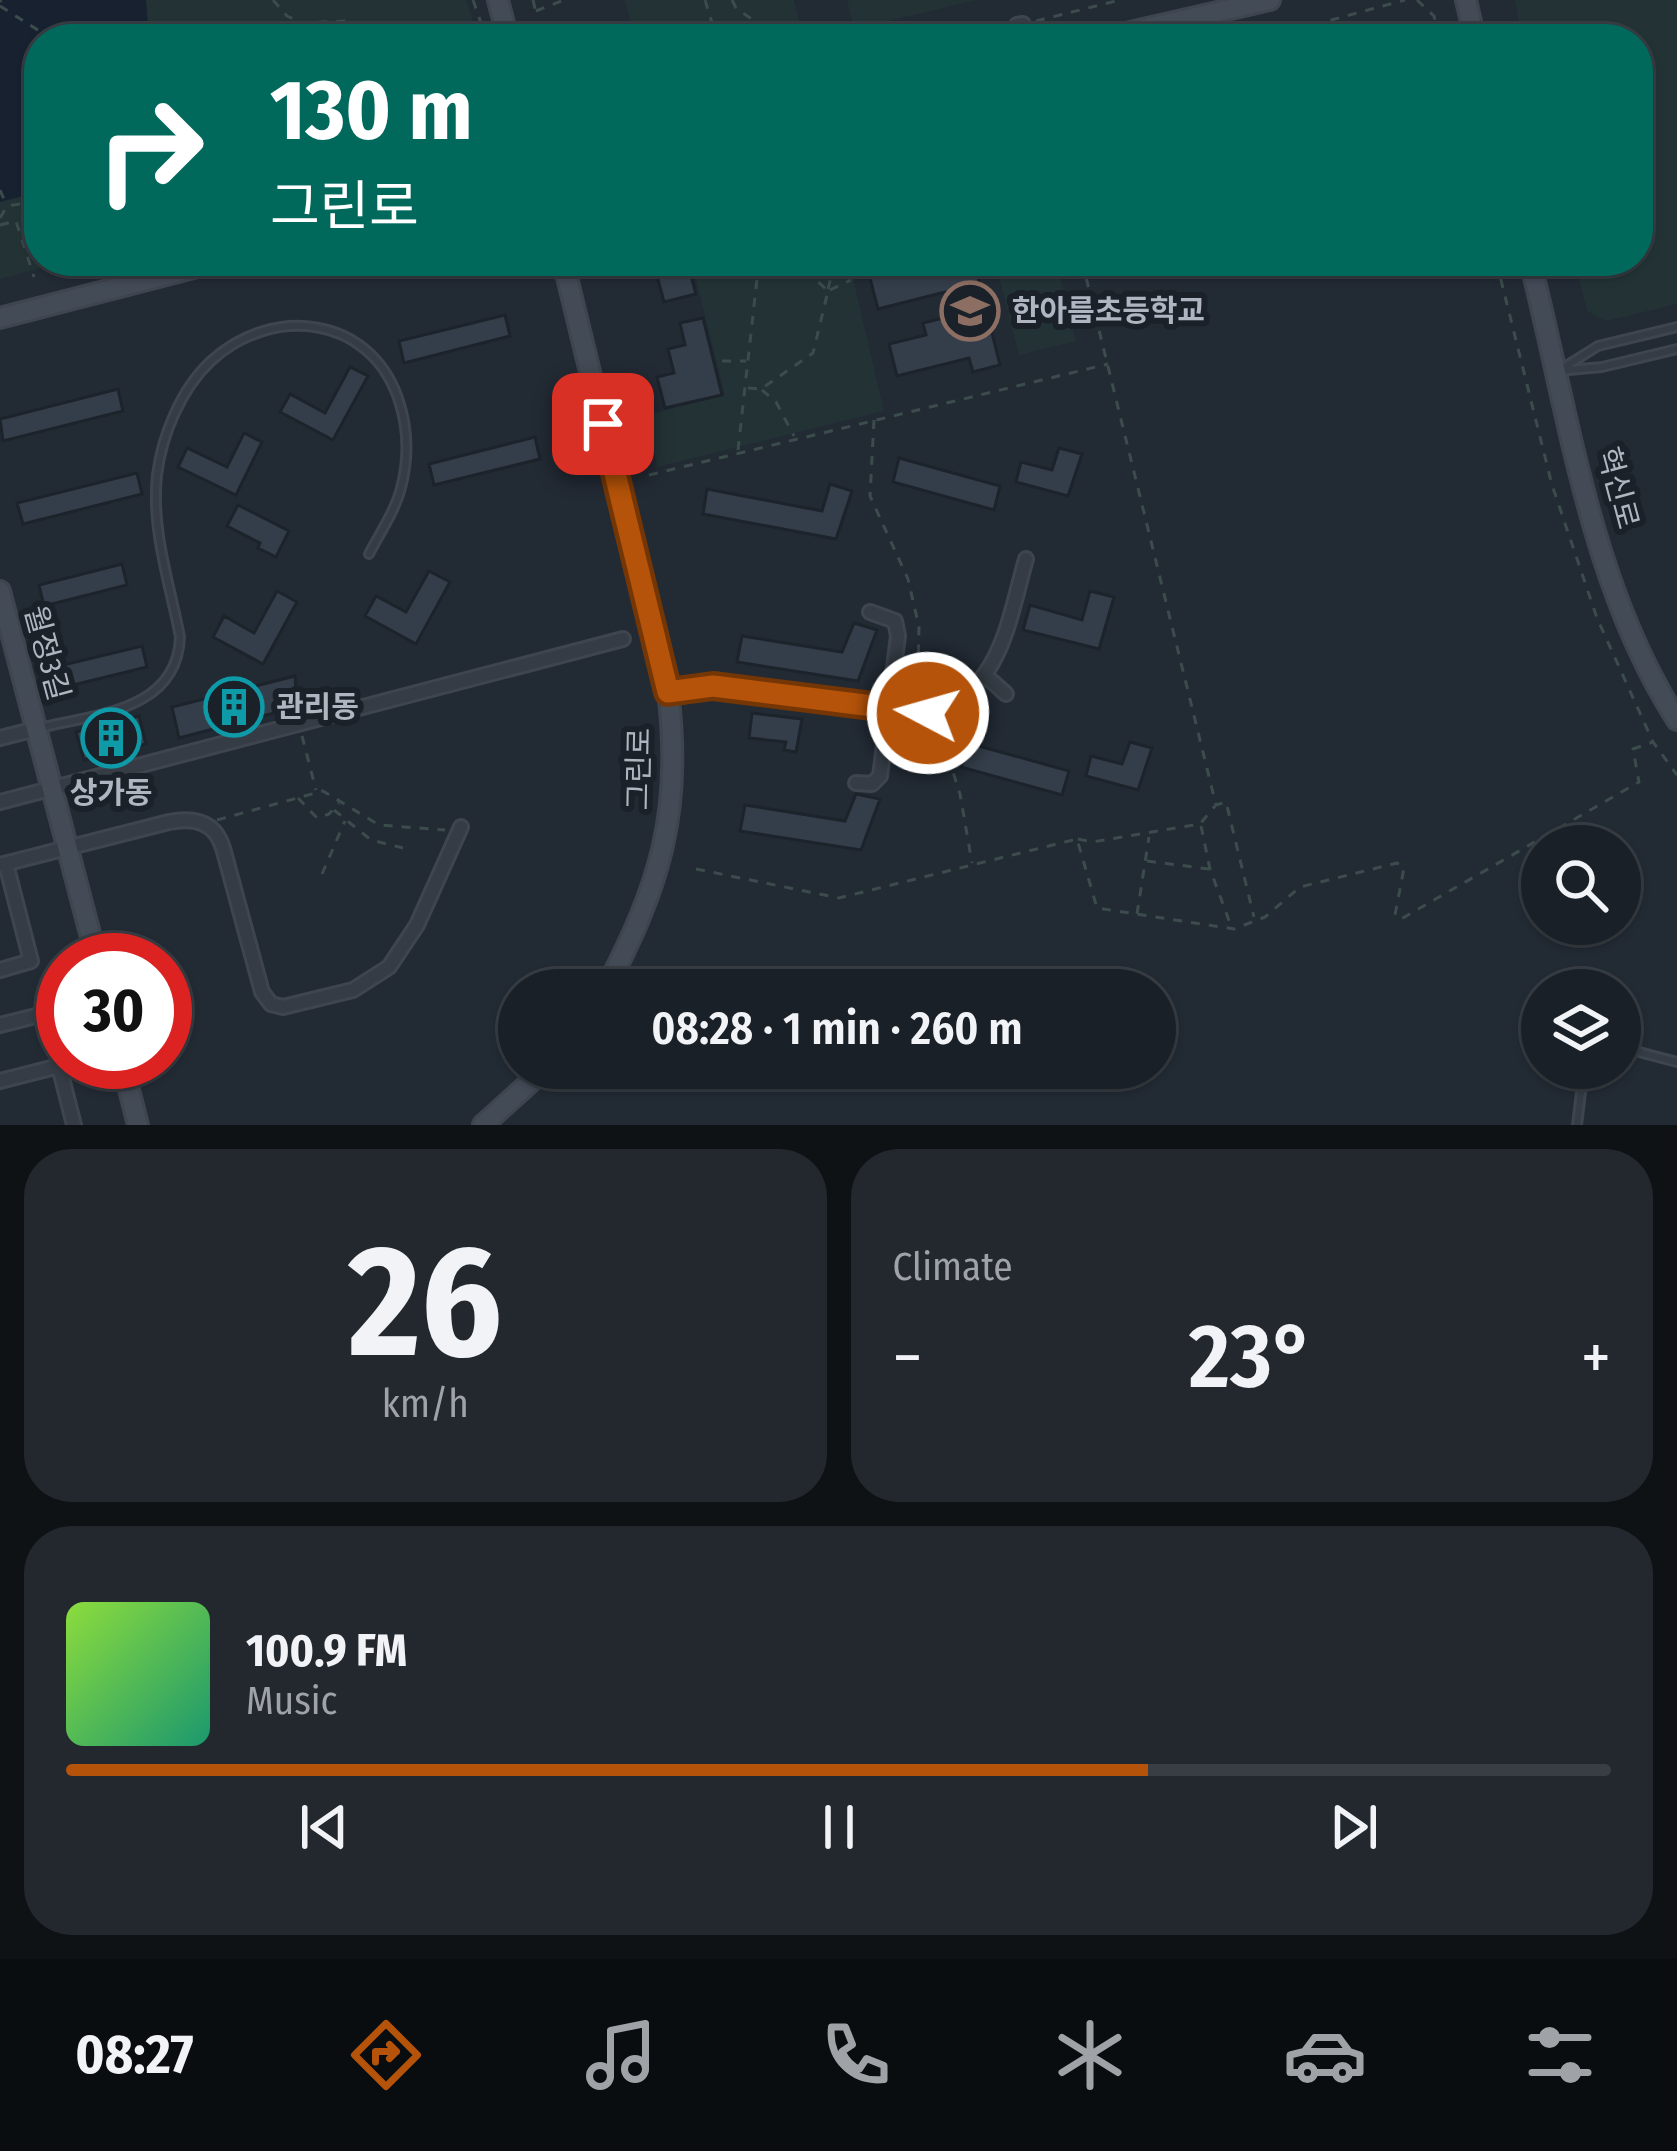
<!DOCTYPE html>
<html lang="en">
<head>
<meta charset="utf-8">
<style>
	body { margin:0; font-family:"Fira Sans Condensed","Noto Sans KR",sans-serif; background:#23282f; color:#f1f3f6; height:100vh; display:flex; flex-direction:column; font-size:45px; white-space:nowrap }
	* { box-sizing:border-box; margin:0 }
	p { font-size:39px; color:#9fa3a7 }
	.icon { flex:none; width:66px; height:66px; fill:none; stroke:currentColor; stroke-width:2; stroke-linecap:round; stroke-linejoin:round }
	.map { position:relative; height:1125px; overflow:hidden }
	.details { display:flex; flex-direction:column; gap:24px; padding:24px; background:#0e1215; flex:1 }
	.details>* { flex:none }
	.banner { position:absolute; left:24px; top:24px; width:1629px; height:252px; border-radius:48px; box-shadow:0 3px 9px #0004,0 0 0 3px #383e44; background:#00695c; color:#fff; overflow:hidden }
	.buttons { position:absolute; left:1521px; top:825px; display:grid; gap:24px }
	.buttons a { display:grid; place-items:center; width:120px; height:120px; border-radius:50%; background:#1a2027; box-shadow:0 3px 9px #0004,0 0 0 3px #383e44; font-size:60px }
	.speed { position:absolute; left:36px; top:933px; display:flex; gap:24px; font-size:60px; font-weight:700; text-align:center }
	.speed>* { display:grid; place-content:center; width:156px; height:156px; border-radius:50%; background:#1a2027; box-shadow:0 3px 9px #0004,0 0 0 3px #383e44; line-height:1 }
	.speed .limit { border:18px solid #d22; background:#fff; color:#111 }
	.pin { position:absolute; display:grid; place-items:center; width:102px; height:102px; color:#fff; margin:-51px; border-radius:24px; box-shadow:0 6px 18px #0006 }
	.me { position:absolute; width:132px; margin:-66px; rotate:276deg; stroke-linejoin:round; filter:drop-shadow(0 0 9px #0008) }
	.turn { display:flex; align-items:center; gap:42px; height:252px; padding:0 48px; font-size:54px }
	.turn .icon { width:156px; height:156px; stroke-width:2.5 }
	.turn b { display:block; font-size:84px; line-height:102px }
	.big { font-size:90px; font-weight:600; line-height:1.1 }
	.details .card { flex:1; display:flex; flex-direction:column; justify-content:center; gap:18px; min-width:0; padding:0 42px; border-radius:48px; background:#23282f }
	.details .dial { align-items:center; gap:0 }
	.dial b { font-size:156px; line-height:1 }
	.song { display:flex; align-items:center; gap:36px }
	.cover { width:144px; height:144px; border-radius:18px; background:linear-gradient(135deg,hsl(90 70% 55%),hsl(160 70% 35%)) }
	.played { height:12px; border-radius:6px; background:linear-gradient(90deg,#b45309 70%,#383e44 70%) }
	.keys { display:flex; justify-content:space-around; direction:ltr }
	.heat { display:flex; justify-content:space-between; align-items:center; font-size:66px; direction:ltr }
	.details .tiles { flex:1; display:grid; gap:24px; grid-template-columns:1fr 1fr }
	.card:last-child { grid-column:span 2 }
	.trip { position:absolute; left:498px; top:969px; width:678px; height:120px; border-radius:60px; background:#1a2027; box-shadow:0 3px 9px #0004,0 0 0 3px #383e44; font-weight:600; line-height:120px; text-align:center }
	.menu { display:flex; height:192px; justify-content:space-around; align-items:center; background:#0a0d10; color:#9fa3a7 }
	.menu .icon { width:84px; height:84px }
	.menu .current { color:#b45309 }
	.menu b { font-size:54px; color:#f1f3f6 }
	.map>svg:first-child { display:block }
	.green { fill:#233335 }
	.water { fill:#172130 }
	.building { fill:#343e4a; stroke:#1c232b; stroke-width:3 }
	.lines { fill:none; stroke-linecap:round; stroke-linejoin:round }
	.lane-casing { stroke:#3e454e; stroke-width:12 }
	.street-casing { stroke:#3e454e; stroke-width:18 }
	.secondary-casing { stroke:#3e454e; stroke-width:24 }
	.path { stroke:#3c4c4d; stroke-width:3; stroke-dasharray:9 9; stroke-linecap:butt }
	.lane { stroke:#353c45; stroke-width:6 }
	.street { stroke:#353c45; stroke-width:12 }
	.secondary { stroke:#434b57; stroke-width:18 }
	.route-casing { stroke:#753606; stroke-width:30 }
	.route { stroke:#b45309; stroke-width:21 }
	.labels { text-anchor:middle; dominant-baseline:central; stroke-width:12; stroke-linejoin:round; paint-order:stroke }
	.poi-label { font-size:30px; font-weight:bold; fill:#afb6c1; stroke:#1a2129; text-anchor:start }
	.street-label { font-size:30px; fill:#afb6c1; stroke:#1a2129 }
</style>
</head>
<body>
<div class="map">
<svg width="1677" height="1125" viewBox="0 0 1677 1125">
	<rect width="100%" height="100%" fill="#222a34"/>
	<path class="green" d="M 0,0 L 466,0 L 472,16 L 473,39 L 39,39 L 39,261 L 68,261 L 0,279 Z
		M 625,0 L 794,0 L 804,39 L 634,39 Z
		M 847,0 L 977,0 L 854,29 Z
		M 1515,0 L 1677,0 L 1677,304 L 1606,321 L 1587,311 L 1575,261 L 1638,261 L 1638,39 L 1522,39 Z
		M 691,261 L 849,261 L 884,411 L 657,467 L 648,415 L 725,395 Z
		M 995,261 L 1056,261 L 1076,341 L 1019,355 Z"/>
	<path class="water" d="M 0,0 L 146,0 L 149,39 L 39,39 L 39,192 L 0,202 Z"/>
	<path class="building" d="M 653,261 L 687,261 L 696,294 L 664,302 Z
		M 906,261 L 974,261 L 1000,365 L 973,372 L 969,358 L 897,376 L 889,344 L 926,335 L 923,323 L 952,316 L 945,292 L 878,309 L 870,278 L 907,268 Z
		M 505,315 L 510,336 L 404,363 L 399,341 Z
		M 703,318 L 722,395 L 665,408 L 657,377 L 674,373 L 668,349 L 685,345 L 680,323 Z
		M 350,367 L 368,376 L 333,440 L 280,412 L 290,394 L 325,413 Z
		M 118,389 L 123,411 L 3,441 L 0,419 Z
		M 244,433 L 262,442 L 236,495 L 178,467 L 187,448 L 227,467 Z
		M 535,437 L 540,459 L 434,485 L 429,464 Z
		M 1059,448 L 1082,454 L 1068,496 L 1016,482 L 1021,462 L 1052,470 Z
		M 899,458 L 1000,486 L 994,510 L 893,482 Z
		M 137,473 L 142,494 L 23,524 L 17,503 Z
		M 830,484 L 852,491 L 836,539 L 703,514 L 707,489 L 822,511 Z
		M 238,505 L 289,531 L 276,557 L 258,548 L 260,543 L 227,526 Z
		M 122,564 L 127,585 L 44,606 L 39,585 Z
		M 429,571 L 450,582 L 416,644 L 365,616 L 376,596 L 406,612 Z
		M 277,591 L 297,602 L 263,664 L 213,637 L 224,616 L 254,633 Z
		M 1090,591 L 1114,597 L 1099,649 L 1023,630 L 1030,605 L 1082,620 Z
		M 854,623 L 877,630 L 858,681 L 737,662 L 742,636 L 842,652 Z
		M 142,646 L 147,667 L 65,687 L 59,666 Z
		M 295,676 L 297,707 L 179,738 L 172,707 Z
		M 752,713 L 802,719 L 796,752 L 784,750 L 786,742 L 749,738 Z
		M 139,716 L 146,744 L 84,760 L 76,732 Z
		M 1130,742 L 1152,748 L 1138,790 L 1086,776 L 1091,756 L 1122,764 Z
		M 968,743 L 1069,771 L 1062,795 L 961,767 Z
		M 856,794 L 880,799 L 861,850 L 740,831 L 745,805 L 845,821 Z"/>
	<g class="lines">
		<g class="lane-casing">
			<path id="lane" d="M 1677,327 L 1598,346 L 1558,371 L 1602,367 L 1677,349
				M 40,728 C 96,714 177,711 180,637 C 170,584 151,530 157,475 C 162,435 181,389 211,361 C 272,305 369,315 398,398 C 408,427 409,458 401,488 C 395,511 380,533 369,554
				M 1620,1047 L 1677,1062
				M 1577,1125 L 1584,1068"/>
		</g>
		<g class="street-casing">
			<path id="street" d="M 1017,25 L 1023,24 L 1021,30
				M 986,676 L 1006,694
				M 668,692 L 713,686 L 928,713 C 1001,693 1008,622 1026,559
				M 0,738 L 36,729
				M 856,783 L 872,784 L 880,776 L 898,636 L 895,621 L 870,612
				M 0,802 L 623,639
				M 0,865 L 169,822 C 195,817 215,822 223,848 L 262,992 L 271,1004 L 283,1007 L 353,990 L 389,967 L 417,925 L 461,827
				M 0,970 L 31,961 L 6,864
				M 0,1025 L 63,1009
				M 0,1081 L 59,1066 L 74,1125"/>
		</g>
		<g class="secondary-casing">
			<path id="secondary" d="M 498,0 L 508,39
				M 1466,0 L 1475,39
				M 1100,39 L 1270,0
				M 563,261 L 668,692 C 683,811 660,886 605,990
				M 1530,261 C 1569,414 1590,585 1677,720
				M 0,318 L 221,261
				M 0,591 L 97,960
				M 122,1062 L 138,1125
				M 483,1125 L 546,1068"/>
		</g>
		<path class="path" d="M 273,0 L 287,16 L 303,23 L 346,21 L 373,27 L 399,39
			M 473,0 L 480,20 L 480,39
			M 533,0 L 536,13
			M 705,0 L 717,39
			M 732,0 L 736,8 L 763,27
			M 1417,0 L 1434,16 L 1440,39
			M 0,2 L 1,0
			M 0,6 L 52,39
			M 536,11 L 564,0
			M 1036,21 L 1120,0
			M 277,39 L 301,25
			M 963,39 L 1007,28
			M 1261,39 L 1405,0
			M 0,190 L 6,204
			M 0,218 L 7,206 L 39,201
			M 0,225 L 16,221 L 34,277
			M 1082,261 L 1216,805 L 1226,802 L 1254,917
			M 1501,261 L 1501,280 L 1552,485 L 1597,618 L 1653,742 L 1677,775
			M 828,289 L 835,261
			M 830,290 L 851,280
			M 722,361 L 746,361
			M 748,388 L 761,389 L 813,353 L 828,291 L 796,261
			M 762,390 L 776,402 L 794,436
			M 874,420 L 870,496 L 908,579 L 919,627 L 918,675 L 932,695
			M 738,450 L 759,261
			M 649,475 L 1108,364
			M 937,722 L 960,794 L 972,863
			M 302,736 L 316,790
			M 298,798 L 317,818 L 329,814 L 339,803
			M 334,810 L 371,840 L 403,848
			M 217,820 L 323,791 L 379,825 L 445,830
			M 1201,826 L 1210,869 L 1231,926
			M 1078,839 L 1092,842 L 1200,824 L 1215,806
			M 1147,861 L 1209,869
			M 696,869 L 839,898 L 1077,839 L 1097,908 L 1234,929 L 1265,917 L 1300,887 L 1397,863 L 1404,868 L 1395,915 L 1401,919 L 1639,782 L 1633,749 L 1653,742
			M 322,874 L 345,821
			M 1137,914 L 1149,837"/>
		<use href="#lane" class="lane"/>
		<use href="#street" class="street"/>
		<use href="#secondary" class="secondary"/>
	</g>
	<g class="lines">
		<g class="route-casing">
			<path id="route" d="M 603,424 L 668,692 L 713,686 L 928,713"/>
		</g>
		<use href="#route" class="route"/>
	</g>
	<defs>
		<g id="school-ring" transform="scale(3)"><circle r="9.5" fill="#1a2129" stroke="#8d6e63" stroke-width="1.5"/><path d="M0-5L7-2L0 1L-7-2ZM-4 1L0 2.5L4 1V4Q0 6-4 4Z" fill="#8d6e63"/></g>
		<g id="building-ring" transform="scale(3)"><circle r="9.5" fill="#1a2129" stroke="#0f9aa8" stroke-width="1.5"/><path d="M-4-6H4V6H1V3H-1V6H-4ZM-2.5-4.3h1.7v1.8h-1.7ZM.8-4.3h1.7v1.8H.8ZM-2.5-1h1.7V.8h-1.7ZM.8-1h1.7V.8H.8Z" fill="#0f9aa8"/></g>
	</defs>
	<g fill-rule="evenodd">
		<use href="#school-ring" x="970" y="311"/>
		<use href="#building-ring" x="234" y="707"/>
		<use href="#building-ring" x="111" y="738"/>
	</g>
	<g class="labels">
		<g class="poi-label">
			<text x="1012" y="311">한아름초등학교</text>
			<text x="276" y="707">관리동</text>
			<text x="111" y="793" text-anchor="middle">상가동</text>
		</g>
		<g class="street-label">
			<text transform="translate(1618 488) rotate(75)">혁신로</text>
			<text transform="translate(47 653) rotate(75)">월정3길</text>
			<text transform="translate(639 769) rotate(-89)">그린로</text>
		</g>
	</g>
</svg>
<div class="buttons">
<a><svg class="icon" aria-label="search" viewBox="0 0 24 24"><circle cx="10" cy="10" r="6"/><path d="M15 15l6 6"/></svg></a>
<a><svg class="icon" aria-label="layers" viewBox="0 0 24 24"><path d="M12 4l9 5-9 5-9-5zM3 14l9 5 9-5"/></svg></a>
</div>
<div class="speed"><div class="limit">30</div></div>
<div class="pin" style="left:603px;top:424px;background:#d93025"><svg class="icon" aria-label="arrive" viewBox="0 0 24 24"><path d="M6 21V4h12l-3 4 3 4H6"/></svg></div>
<svg class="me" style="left:928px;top:713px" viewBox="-20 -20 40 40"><circle r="17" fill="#b45309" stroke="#fff" stroke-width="3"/><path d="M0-11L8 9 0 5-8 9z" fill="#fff"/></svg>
<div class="trip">08:28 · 1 min · 260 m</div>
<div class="banner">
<div class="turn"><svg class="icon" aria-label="right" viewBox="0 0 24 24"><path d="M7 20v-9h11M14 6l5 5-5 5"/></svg><div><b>130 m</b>그린로</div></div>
</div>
</div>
<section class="details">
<div class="tiles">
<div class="card dial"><b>26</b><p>km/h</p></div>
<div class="card"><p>Climate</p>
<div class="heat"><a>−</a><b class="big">23°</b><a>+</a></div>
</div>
<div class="card">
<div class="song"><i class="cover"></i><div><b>100.9 FM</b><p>Music</p></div></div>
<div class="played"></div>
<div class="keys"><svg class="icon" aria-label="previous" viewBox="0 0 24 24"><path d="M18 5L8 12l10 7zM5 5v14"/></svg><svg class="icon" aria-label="pause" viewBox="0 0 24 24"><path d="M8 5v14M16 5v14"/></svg><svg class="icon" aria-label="next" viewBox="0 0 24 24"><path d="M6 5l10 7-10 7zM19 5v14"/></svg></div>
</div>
</div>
</section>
<nav class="menu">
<b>08:27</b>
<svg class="icon current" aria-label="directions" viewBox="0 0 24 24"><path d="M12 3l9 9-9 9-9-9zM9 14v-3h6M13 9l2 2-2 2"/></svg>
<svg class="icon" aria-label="music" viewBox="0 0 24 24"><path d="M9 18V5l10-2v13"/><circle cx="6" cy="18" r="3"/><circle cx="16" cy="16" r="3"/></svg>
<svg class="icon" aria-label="phone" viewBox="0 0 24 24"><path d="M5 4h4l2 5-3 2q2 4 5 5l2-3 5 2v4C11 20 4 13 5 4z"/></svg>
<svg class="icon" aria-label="climate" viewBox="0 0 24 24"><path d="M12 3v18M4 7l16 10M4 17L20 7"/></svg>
<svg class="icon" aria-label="car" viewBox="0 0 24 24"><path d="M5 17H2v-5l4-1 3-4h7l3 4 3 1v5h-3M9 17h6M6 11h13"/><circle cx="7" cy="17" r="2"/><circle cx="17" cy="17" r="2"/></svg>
<svg class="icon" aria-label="filters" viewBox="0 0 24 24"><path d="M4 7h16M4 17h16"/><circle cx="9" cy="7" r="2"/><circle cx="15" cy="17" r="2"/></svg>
</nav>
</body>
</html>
